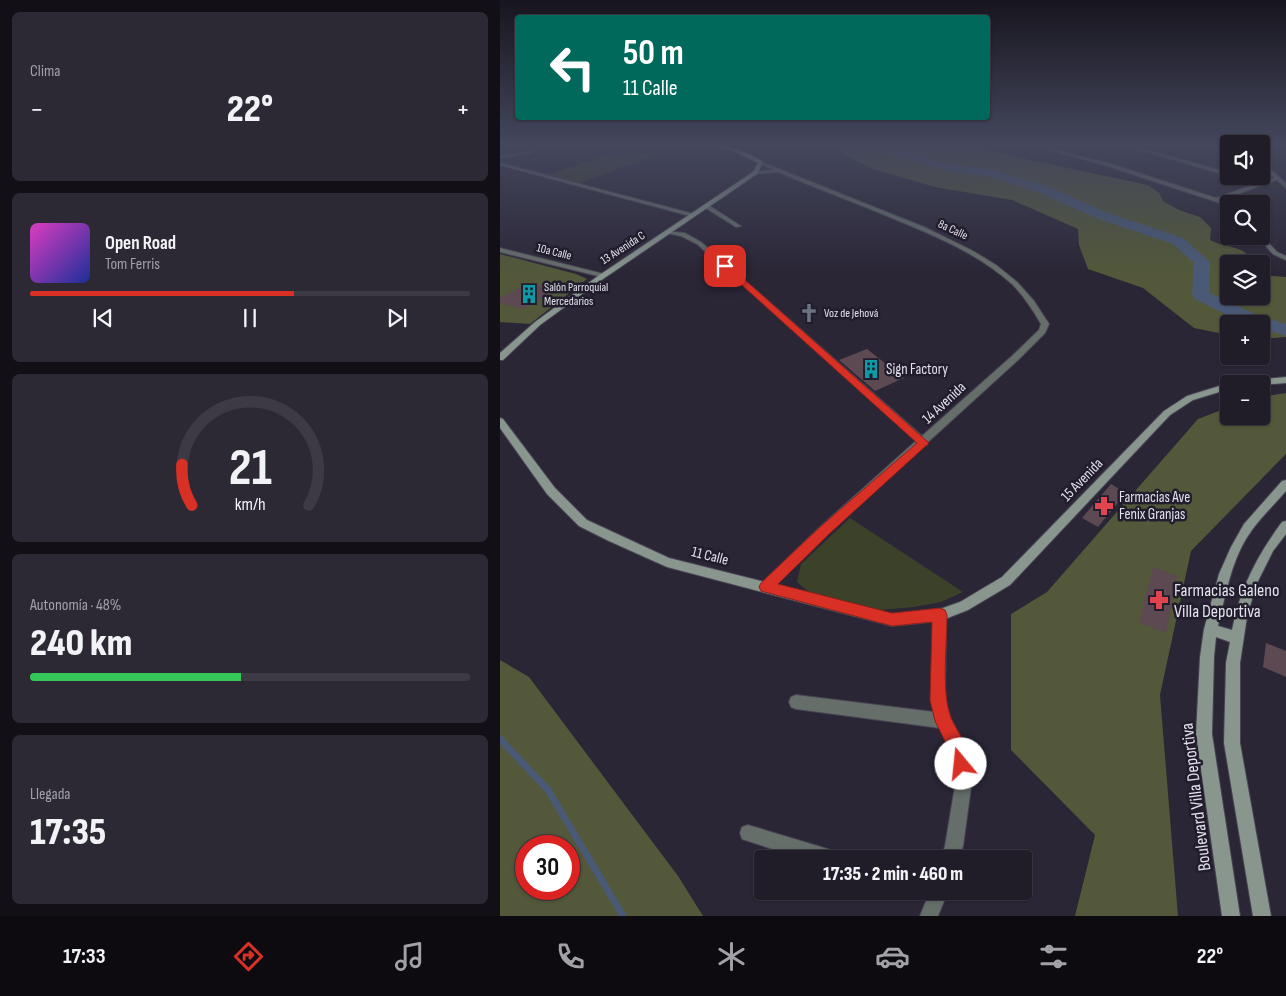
<!DOCTYPE html>
<html lang="es">
<head>
<meta charset="utf-8">
<style>
	body { margin:0; font-family:"Sofia Sans Condensed",sans-serif; background:#2d2934; color:#f1f3f6; height:100vh; display:flex; flex-direction:column; font-size:19px; white-space:nowrap }
	* { box-sizing:border-box; margin:0 }
	p { font-size:16px; color:#a2a1a8 }
	.icon { flex:none; width:28px; height:28px; fill:none; stroke:currentColor; stroke-width:2; stroke-linecap:round; stroke-linejoin:round }
	.map { position:relative; flex:1; overflow:hidden }
	.sheet { display:flex; flex-direction:column; gap:12px; padding:12px; background:#120f16; width:500px }
	.sheet>* { flex:none }
	.guide { position:absolute; left:15px; top:15px; width:475px; height:105px; border-radius:5px; box-shadow:0 1px 4px #0004,0 0 0 1px #3d3a45; background:#00695c; color:#fff; overflow:hidden }
	.fabs { position:absolute; left:720px; top:135px; display:grid; gap:10px }
	.fabs a { display:grid; place-items:center; width:50px; height:50px; border-radius:5px; background:#201c28; box-shadow:0 1px 4px #0004,0 0 0 1px #3d3a45; font-size:25px }
	.speed { position:absolute; left:15px; top:835px; display:flex; gap:10px; font-size:25px; font-weight:700; text-align:center }
	.speed>* { display:grid; place-content:center; width:65px; height:65px; border-radius:50%; background:#201c28; box-shadow:0 1px 4px #0004,0 0 0 1px #3d3a45; line-height:1 }
	.speed .limit { border:8px solid #d22; background:#fff; color:#111 }
	.pin { position:absolute; display:grid; place-items:center; width:42px; height:42px; color:#fff; margin:-21px; border-radius:10px; box-shadow:0 2px 8px #0006 }
	.me { position:absolute; width:55px; margin:-28px; rotate:343deg; stroke-linejoin:round; filter:drop-shadow(0 0 4px #0008) }
	.turn { display:flex; align-items:center; gap:18px; height:105px; padding:0 25px; font-size:22px }
	.turn .icon { width:65px; height:65px; stroke-width:2.5 }
	.turn b { display:block; font-size:35px; line-height:42px }
	.big { font-size:38px; font-weight:800; line-height:1.1 }
	.sheet .tile { flex:1; display:flex; flex-direction:column; justify-content:center; gap:8px; min-width:0; padding:0 18px; border-radius:8px; background:#2d2934 }
	.sheet .dial { align-items:center; gap:0 }
	.dial svg { height:130px; overflow:visible; fill:none; stroke:#3d3a45; stroke-width:7; stroke-linecap:round; text-anchor:middle }
	.dial text { fill:#f1f3f6; stroke:none }
	.song { display:flex; align-items:center; gap:15px }
	.cover { width:60px; height:60px; border-radius:8px; background:linear-gradient(135deg,hsl(310 70% 55%),hsl(230 70% 35%)) }
	.played { height:5px; border-radius:2px; background:linear-gradient(90deg,#d93025 60%,#3d3a45 60%) }
	.keys { display:flex; justify-content:space-around; direction:ltr }
	.heat { display:flex; justify-content:space-between; align-items:center; font-size:28px; direction:ltr }
	.charge { height:8px; border-radius:4px; background:linear-gradient(90deg,#34c759 48%,#3d3a45 0) }
	.trip { position:absolute; left:254px; top:850px; width:278px; height:50px; border-radius:5px; background:#201c28; box-shadow:0 1px 4px #0004,0 0 0 1px #3d3a45; font-weight:800; line-height:50px; text-align:center }
	.tab-bar { display:flex; height:80px; justify-content:space-around; align-items:center; background:#0d0b10; color:#a2a1a8 }
	.tab-bar .icon { width:35px; height:35px }
	.tab-bar .selected { color:#d93025 }
	.tab-bar b { font-size:22px; color:#f1f3f6 }
	main { display:flex; flex:1; min-height:0 }
	.map>svg:first-child { display:block }
	.education { fill:#3c2a33 }
	.green { fill:#3c412a }
	.forest { fill:#525839; fill-rule:evenodd }
	.lines { fill:none; stroke-linecap:round; stroke-linejoin:round }
	.stream { stroke:#4a5a76; stroke-width:7 }
	.river { fill:#4a5a76; fill-rule:evenodd }
	.building { fill:#5c4952 }
	.street-casing { stroke:#474453; stroke-width:2 }
	.secondary-casing { stroke:#474453; stroke-width:2 }
	.street { fill:#666e6a; fill-rule:evenodd }
	.secondary { fill:#88968e; fill-rule:evenodd }
	.route { fill:#d93025; stroke:#8d1f18 }
	.labels { text-anchor:middle; dominant-baseline:central; stroke-width:5; stroke-linejoin:round; paint-order:stroke }
	.far-street-label { font-size:12px; fill:#e2e0eb; stroke:#211d2c }
	.far-poi-label { font-size:12px; fill:#e2e0eb; stroke:#211d2c; text-anchor:start }
	.poi-label { font-size:15px; fill:#e2e0eb; stroke:#211d2c; text-anchor:start }
	.street-label { font-size:15px; fill:#e2e0eb; stroke:#211d2c }
	.near-poi-label { font-size:18px; fill:#e2e0eb; stroke:#211d2c; text-anchor:start }
	.near-street-label { font-size:18px; fill:#e2e0eb; stroke:#211d2c }
</style>
</head>
<body>
<main>
<section class="sheet">
<div class="tile"><p>Clima</p>
<div class="heat"><a>−</a><b class="big">22°</b><a>+</a></div>
</div>
<div class="tile">
<div class="song"><i class="cover"></i><div><b>Open Road</b><p>Tom Ferris</p></div></div>
<div class="played"></div>
<div class="keys"><svg class="icon" aria-label="previous" viewBox="0 0 24 24"><path d="M18 5L8 12l10 7zM5 5v14"/></svg><svg class="icon" aria-label="pause" viewBox="0 0 24 24"><path d="M8 5v14M16 5v14"/></svg><svg class="icon" aria-label="next" viewBox="0 0 24 24"><path d="M6 5l10 7-10 7zM19 5v14"/></svg></div>
</div>
<div class="tile dial"><svg viewBox="0 0 100 80">
<path d="M14 69A42 42 0 1 1 86 69"/>
<path d="M14 69A42 42 0 0 1 8 44" stroke="#d93025"/>
<text x="50" y="56" font-size="32" font-weight="700">21</text>
<text x="50" y="72" font-size="11">km/h</text>
</svg></div>
<div class="tile"><p>Autonomía · 48%</p><b class="big">240 km</b><div class="charge"></div></div>
<div class="tile"><p>Llegada</p><b class="big">17:35</b></div>
</section>
<div class="map">
<svg width="786" height="916" viewBox="0 0 786 916">
	<rect width="100%" height="100%" fill="#2a2636"/>
	<path class="education" d="M 221,145 L 292,145 L 248,154 L 240,150 Z"/>
	<path class="green" d="M 123,150 L 154,156 L 80,183 L 47,175 Z
		M 350,518 L 463,592 L 441,602 L 414,607 L 379,610 L 310,593 L 297,582 L 301,564 Z"/>
	<path class="forest" d="M 326,145 L 474,145 L 511,156 L 648,185 L 659,193 L 663,201 L 679,210 L 700,217 L 711,228 L 710,240 C 723,247 735,245 747,254 L 733,256 L 739,264 L 729,264 L 729,296 L 761,296 L 761,275 L 786,277 L 786,337 L 761,339 L 761,324 L 729,324 L 729,335 L 694,328 L 643,288 L 588,269 L 579,245 L 578,229 L 512,200 L 435,187 L 373,169 Z
		M 0,254 L 76,274 L 87,279 L 30,324 L 0,322 Z
		M 786,393 L 786,454 L 691,551 L 660,695 L 678,916 L 575,916 L 595,835 L 511,750 L 511,614 L 547,592 L 698,419 L 729,407 L 729,416 L 761,416 L 761,397 Z
		M 0,660 L 29,677 L 178,876 L 203,916 L 0,916 ZM 26,846 L 69,846 L 69,889 L 26,889 Z"/>
	<g class="lines">
		<path class="stream" d="M 0,739 L 48,790 L 123,916"/>
		<path class="river" d="M 386,145 L 397,145 L 403,152 L 449,164 L 493,170 L 550,187 L 606,212 L 683,238 L 710,262 L 710,293 L 757,315 L 786,324 L 786,336 L 761,328 L 761,324 L 743,323 L 695,299 L 692,295 L 694,263 L 673,244 L 596,218 L 540,193 L 491,177 L 449,171 L 395,156 Z"/>
	</g>
	<path class="building" d="M 28,283 L 57,290 L 23,309 L 0,303 L 0,298 Z
		M 367,349 L 404,378 L 375,391 L 339,360 Z
		M 611,484 L 626,493 L 598,527 L 582,518 Z
		M 653,567 L 677,576 L 666,633 L 639,623 Z
		M 766,643 L 786,651 L 786,677 L 763,667 Z"/>
	<g class="lines">
		<g class="street-casing">
			<path id="street" d="M 531,145 L 537,145 L 611,164 L 716,198 L 755,184 L 624,145 L 630,145 L 729,173 L 729,176 L 738,176 L 760,183 L 774,178 L 761,165 L 761,161 L 786,183 L 786,188 L 777,180 L 721,200 L 731,203 L 729,206 L 607,166 Z
				M 711,145 L 729,148 L 729,150 L 711,146 Z
				M 33,151 L 31,153 L 0,158 L 0,156 Z
				M 259,161 L 424,227 L 473,251 L 496,265 L 517,282 L 534,301 L 549,324 L 545,333 L 518,360 L 428,442 L 427,445 L 423,446 L 328,533 L 270,591 L 266,592 L 262,591 L 260,587 L 262,583 L 320,527 L 416,441 L 197,244 L 181,236 L 166,233 L 166,231 L 185,233 L 201,242 L 422,436 L 512,356 L 539,330 L 541,324 C 533,310 524,296 512,284 C 480,255 438,237 399,221 C 359,204 318,189 278,172 L 253,174 L 255,172 L 273,170 L 259,163 Z
				M 0,163 L 194,214 L 195,215 L 190,216 L 0,165 Z
				M 206,204 L 208,205 L 241,226 L 236,227 L 204,207 L 203,206 Z
				M 761,235 L 777,252 L 786,256 L 786,260 L 773,254 L 757,236 L 761,236 Z
				M 0,248 L 104,274 L 105,275 L 102,277 L 0,252 Z
				M 440,609 L 445,611 L 446,615 L 445,700 L 451,719 L 466,749 L 472,780 L 463,846 L 459,859 L 441,859 L 445,846 L 456,780 L 451,750 L 440,728 L 296,709 L 291,707 L 289,702 L 291,697 L 296,695 L 434,712 L 431,700 L 434,615 L 435,611 Z
				M 248,825 L 331,850 L 337,853 L 340,859 L 303,859 L 248,841 L 242,839 L 240,833 L 242,827 Z
				M 430,891 L 448,891 L 438,916 L 420,916 Z"/>
		</g>
		<g class="secondary-casing">
			<path id="secondary" d="M 213,145 C 229,144 250,153 263,162 L 257,174 L 103,279 L 40,325 L 3,360 L 0,360 L 0,353 L 35,322 L 98,276 L 253,172 L 258,163 L 233,151 Z
				M 786,377 L 786,383 L 761,385 L 738,384 L 742,381 Z
				M 729,383 L 730,384 L 729,384 L 729,389 L 693,400 L 670,415 L 510,585 L 468,610 L 440,621 L 392,626 L 167,567 L 109,541 L 79,526 L 47,494 L 0,428 L 0,418 L 3,419 L 55,488 L 87,520 L 169,558 L 392,614 L 440,609 L 460,602 L 502,577 L 664,411 L 687,396 Z
				M 786,480 L 786,491 C 775,504 762,516 752,530 C 732,557 726,593 718,626 L 732,630 C 740,588 757,556 782,522 L 786,521 L 786,534 L 773,551 L 756,585 L 747,617 L 740,663 L 740,743 L 771,916 L 753,916 L 724,743 L 726,663 L 730,642 L 716,637 L 714,657 L 712,734 L 740,916 L 722,916 L 696,734 L 700,657 L 704,629 L 719,574 L 731,547 L 744,524 L 782,481 Z"/>
		</g>
		<use href="#street" class="street"/>
		<use href="#secondary" class="secondary"/>
	</g>
	<linearGradient id="sky" x2="0" y2="1"><stop stop-color="#17151e"/><stop offset="0.53" stop-color="#44475d"/><stop offset="1" stop-color="#44475d" stop-opacity="0"/></linearGradient>
	<rect width="786" height="273" fill="url(#sky)"/>
	<path class="route" d="M 223,265 L 228,265 L 429,443 L 329,534 L 278,584 L 392,613 L 440,608 L 445,610 L 447,615 C 447,645 441,691 451,718 C 458,734 475,752 467,771 L 461,773 L 455,771 L 450,751 L 435,721 L 430,700 L 432,622 L 392,626 L 261,591 L 259,587 L 261,583 L 320,527 L 417,443 L 223,268 Z"/>
	<defs>
		<g id="building-bare" transform="scale(1.5)"><path d="M-4-6H4V6H1V3H-1V6H-4ZM-2.5-4.3h1.7v1.8h-1.7ZM.8-4.3h1.7v1.8H.8ZM-2.5-1h1.7V.8h-1.7ZM.8-1h1.7V.8H.8Z" fill="#0f9aa8" stroke="#211d2c" stroke-width="2.5" paint-order="stroke"/></g>
		<g id="church-bare" transform="scale(1.5)"><path d="M-1.2-6h2.4v3.5h3.3v2.4h-3.3V6h-2.4V-.1h-3.3v-2.4h3.3Z" fill="#6b7280" stroke="#211d2c" stroke-width="2.5" paint-order="stroke"/></g>
		<g id="pharmacy-bare" transform="scale(1.5)"><path d="M-2-6h4v4h4v4h-4v4h-4v-4h-4v-4h4Z" fill="#e0444e" stroke="#211d2c" stroke-width="2.5" paint-order="stroke"/></g>
	</defs>
	<g fill-rule="evenodd">
		<use href="#building-bare" x="29" y="294"/>
		<use href="#church-bare" x="309" y="313"/>
		<use href="#building-bare" x="371" y="369"/>
		<use href="#pharmacy-bare" x="604" y="506"/>
		<use href="#pharmacy-bare" x="659" y="600"/>
	</g>
	<g class="labels">
		<g class="far-street-label">
			<text transform="translate(453 230) rotate(25)">8a Calle</text>
			<text transform="translate(123 248) rotate(-33)">13 Avenida C</text>
			<text transform="translate(54 252) rotate(14)">10a Calle</text>
		</g>
		<g class="far-poi-label">
			<text x="44" y="287">Salón Parroquial<tspan x="44" dy="14">Mercedarios</tspan></text>
			<text x="324" y="313">Voz de Jehová</text>
		</g>
		<g class="poi-label">
			<text x="386" y="369">Sign Factory</text>
			<text x="619" y="497">Farmacias Ave<tspan x="619" dy="17">Fenix Granjas</tspan></text>
		</g>
		<g class="street-label">
			<text transform="translate(444 403) rotate(-43)">14 Avenida</text>
			<text transform="translate(582 480) rotate(-46)">15 Avenida</text>
			<text transform="translate(210 556) rotate(14)">11 Calle</text>
		</g>
		<g class="near-poi-label">
			<text x="674" y="590">Farmacias Galeno<tspan x="674" dy="21">Villa Deportiva</tspan></text>
		</g>
		<g class="near-street-label">
			<text transform="translate(696 797) rotate(-97)">Boulevard Villa Deportiva</text>
		</g>
	</g>
</svg>
<div class="fabs">
<a><svg class="icon" aria-label="sound" viewBox="0 0 24 24"><path d="M4 9h4l5-4v14l-5-4H4zM17 9q2 3 0 6"/></svg></a>
<a><svg class="icon" aria-label="search" viewBox="0 0 24 24"><circle cx="10" cy="10" r="6"/><path d="M15 15l6 6"/></svg></a>
<a><svg class="icon" aria-label="layers" viewBox="0 0 24 24"><path d="M12 4l9 5-9 5-9-5zM3 14l9 5 9-5"/></svg></a>
<a>+</a>
<a>−</a>
</div>
<div class="speed"><div class="limit">30</div></div>
<div class="pin" style="left:225px;top:266px;background:#d93025"><svg class="icon" aria-label="arrive" viewBox="0 0 24 24"><path d="M6 21V4h12l-3 4 3 4H6"/></svg></div>
<svg class="me" style="left:461px;top:764px" viewBox="-20 -20 40 40"><circle r="19" fill="#fff"/><path d="M0-13L10 11 0 6-10 11z" fill="#d93025"/></svg>
<div class="trip">17:35 · 2 min · 460 m</div>
<div class="guide">
<div class="turn"><svg class="icon" aria-label="left" viewBox="0 0 24 24"><path d="M17 20v-9H6M10 6l-5 5 5 5"/></svg><div><b>50 m</b>11 Calle</div></div>
</div>
</div>
</main>
<nav class="tab-bar">
<b>17:33</b>
<svg class="icon selected" aria-label="directions" viewBox="0 0 24 24"><path d="M12 3l9 9-9 9-9-9zM9 14v-3h6M13 9l2 2-2 2"/></svg>
<svg class="icon" aria-label="music" viewBox="0 0 24 24"><path d="M9 18V5l10-2v13"/><circle cx="6" cy="18" r="3"/><circle cx="16" cy="16" r="3"/></svg>
<svg class="icon" aria-label="phone" viewBox="0 0 24 24"><path d="M5 4h4l2 5-3 2q2 4 5 5l2-3 5 2v4C11 20 4 13 5 4z"/></svg>
<svg class="icon" aria-label="climate" viewBox="0 0 24 24"><path d="M12 3v18M4 7l16 10M4 17L20 7"/></svg>
<svg class="icon" aria-label="car" viewBox="0 0 24 24"><path d="M5 17H2v-5l4-1 3-4h7l3 4 3 1v5h-3M9 17h6M6 11h13"/><circle cx="7" cy="17" r="2"/><circle cx="17" cy="17" r="2"/></svg>
<svg class="icon" aria-label="filters" viewBox="0 0 24 24"><path d="M4 7h16M4 17h16"/><circle cx="9" cy="7" r="2"/><circle cx="15" cy="17" r="2"/></svg>
<b>22°</b>
</nav>
</body>
</html>
